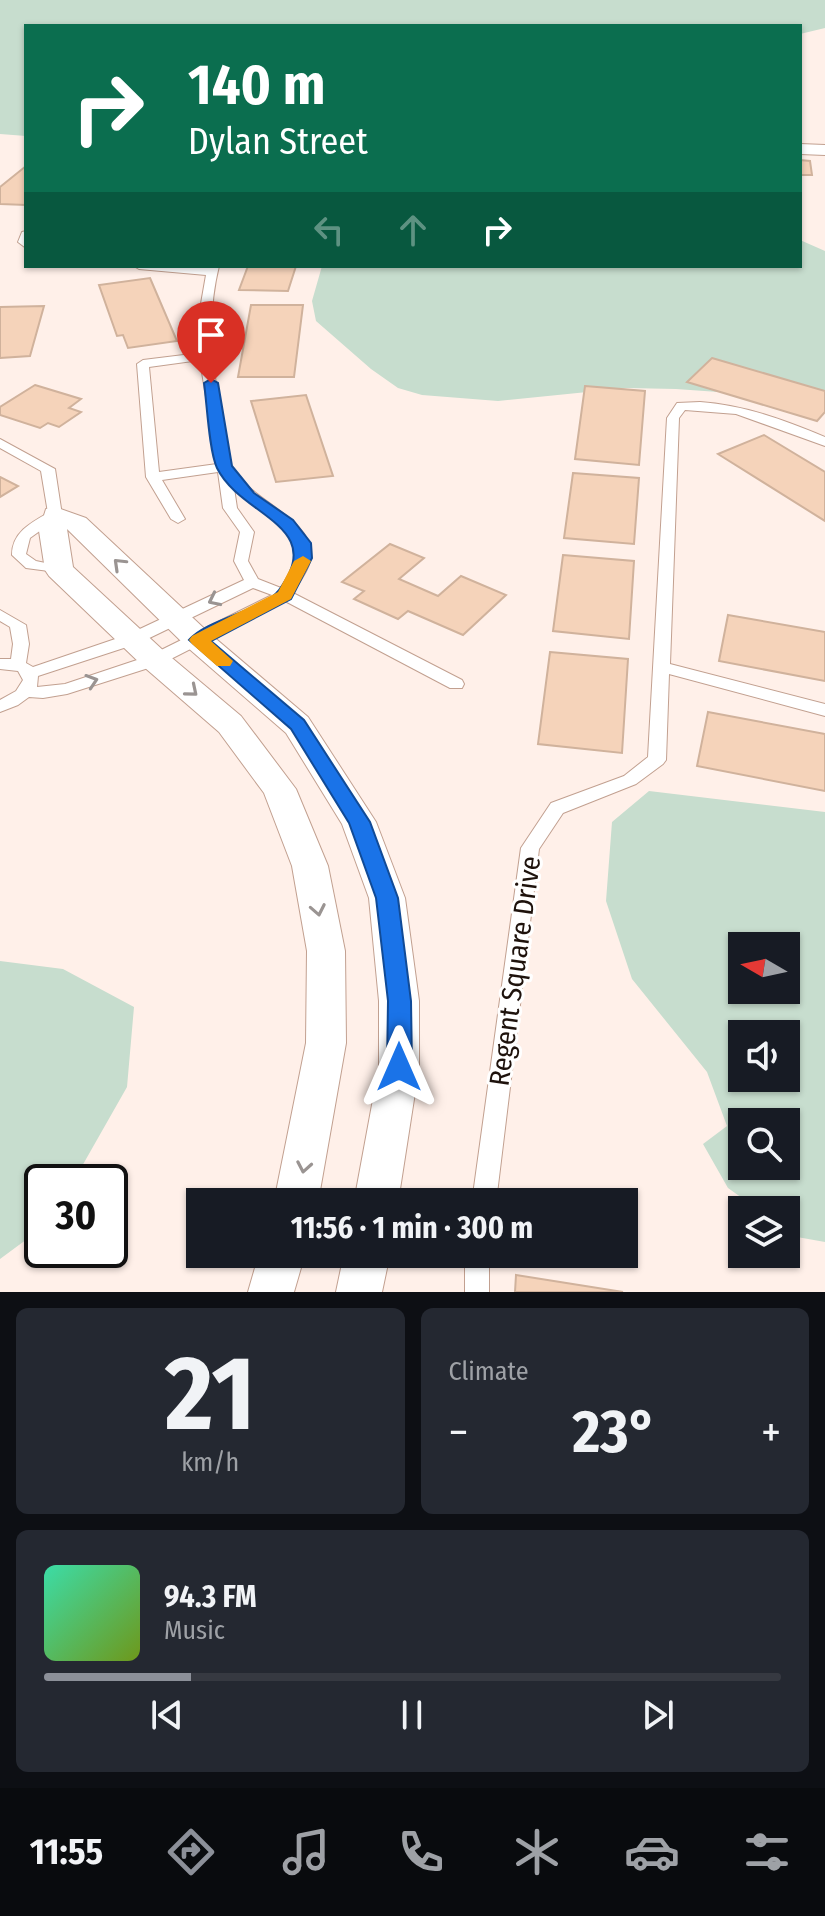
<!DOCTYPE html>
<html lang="en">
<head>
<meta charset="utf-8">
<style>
	body { margin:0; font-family:"Fira Sans Condensed",sans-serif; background:#242831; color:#f1f3f6; height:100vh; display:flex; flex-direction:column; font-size:30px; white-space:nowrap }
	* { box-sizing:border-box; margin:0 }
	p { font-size:26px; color:#9ea1a6 }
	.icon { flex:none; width:44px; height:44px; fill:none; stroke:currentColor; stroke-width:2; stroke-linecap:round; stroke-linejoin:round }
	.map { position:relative; height:1292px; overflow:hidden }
	.panel { display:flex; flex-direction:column; gap:16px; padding:16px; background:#0d0f14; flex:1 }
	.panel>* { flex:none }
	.top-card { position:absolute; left:24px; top:24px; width:778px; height:244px; border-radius:0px; box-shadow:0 2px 6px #0004; background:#0b6e4f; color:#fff; overflow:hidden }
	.needle { width:52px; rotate:279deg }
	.buttons { position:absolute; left:728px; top:932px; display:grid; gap:16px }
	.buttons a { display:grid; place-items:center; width:72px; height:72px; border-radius:0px; background:#171b24; box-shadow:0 2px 6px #0004; font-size:40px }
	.speed { position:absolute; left:24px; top:1164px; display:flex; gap:16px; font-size:40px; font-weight:700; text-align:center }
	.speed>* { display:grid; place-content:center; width:104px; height:104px; border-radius:50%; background:#171b24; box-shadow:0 2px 6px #0004; line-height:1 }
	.speed .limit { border:4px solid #111; border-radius:12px; background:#fff; color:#111 }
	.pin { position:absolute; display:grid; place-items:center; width:68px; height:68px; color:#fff; margin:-82px -34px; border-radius:50% 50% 50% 0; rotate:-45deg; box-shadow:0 0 8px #0007 }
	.pin .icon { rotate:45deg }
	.me { position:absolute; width:88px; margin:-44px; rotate:0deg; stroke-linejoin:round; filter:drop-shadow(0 0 6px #0008) }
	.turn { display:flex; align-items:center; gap:28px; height:168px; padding:0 32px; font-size:36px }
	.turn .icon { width:104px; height:104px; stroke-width:2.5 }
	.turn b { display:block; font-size:56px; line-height:68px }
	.lanes { display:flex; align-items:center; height:76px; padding:0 32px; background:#0003; justify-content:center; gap:40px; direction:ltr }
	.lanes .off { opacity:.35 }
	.big { font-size:60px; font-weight:700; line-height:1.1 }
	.panel .widget { flex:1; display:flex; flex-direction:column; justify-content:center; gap:12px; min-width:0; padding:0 28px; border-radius:12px; background:#242831 }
	.panel .dial { align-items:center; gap:0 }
	.dial b { font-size:104px; line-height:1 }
	.song { display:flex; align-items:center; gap:24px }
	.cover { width:96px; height:96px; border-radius:12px; background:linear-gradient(135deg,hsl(160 70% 55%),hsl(80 70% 35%)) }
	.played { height:8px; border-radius:4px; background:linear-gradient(90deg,#8c9099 20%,#363941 20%) }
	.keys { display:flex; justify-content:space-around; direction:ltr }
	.heat { display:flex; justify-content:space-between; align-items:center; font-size:44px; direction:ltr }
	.panel .tiles { flex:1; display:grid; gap:16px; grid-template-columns:1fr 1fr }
	.widget:last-child { grid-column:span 2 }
	.trip { position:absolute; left:186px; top:1188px; width:452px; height:80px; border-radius:0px; background:#171b24; box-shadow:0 2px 6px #0004; font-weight:700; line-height:80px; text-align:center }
	.tabs { display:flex; height:128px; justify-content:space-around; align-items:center; background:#090b0e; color:#9ea1a6 }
	.tabs .icon { width:56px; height:56px }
	.tabs .active { color:#8c9099 }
	.tabs b { font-size:36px; color:#f1f3f6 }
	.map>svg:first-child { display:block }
	.green { fill:#c7ddce; fill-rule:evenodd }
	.building { fill:#f5d3ba; stroke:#d0b29c; stroke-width:2 }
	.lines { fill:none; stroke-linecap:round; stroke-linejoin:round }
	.lane-casing { stroke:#c2a090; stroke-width:2 }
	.street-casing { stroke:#c2a090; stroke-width:2 }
	.lane { fill:#fff; fill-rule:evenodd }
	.street { fill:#fff; fill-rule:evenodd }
	.oneway { stroke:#9a9492 }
	.route { fill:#1a73e8; stroke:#114b97; stroke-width:2 }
	.slow { fill:#f59e0b }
	.labels { text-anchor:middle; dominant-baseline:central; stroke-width:6; stroke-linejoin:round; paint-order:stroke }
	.near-street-label { font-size:28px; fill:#1e120c; stroke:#fff }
</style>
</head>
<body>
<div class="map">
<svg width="825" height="1292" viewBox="0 0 825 1292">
	<rect width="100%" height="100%" fill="#fff0e9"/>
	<path class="green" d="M 0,0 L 825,0 L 825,28 L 800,34 L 800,26 L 26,26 L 26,136 L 0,134 Z
		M 800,240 L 825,251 L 825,406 L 789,397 L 676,389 L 627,388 L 498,401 L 422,395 L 398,388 L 371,369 L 316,321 L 312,301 L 322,266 L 800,266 Z
		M 649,791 L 825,812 L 825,1242 L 797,1237 L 786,1229 L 786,1210 L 759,1210 L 728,1188 L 703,1144 L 727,1126 L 707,1072 L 632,979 L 606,901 L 612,822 ZM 742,946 L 786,946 L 786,990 L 742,990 ZM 742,1034 L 786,1034 L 786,1078 L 742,1078 ZM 742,1122 L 786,1122 L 786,1166 L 742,1166 Z
		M 0,961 L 63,969 L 134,1007 L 127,1087 L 73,1182 L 42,1182 L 42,1228 L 0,1259 Z"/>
	<path class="building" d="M 800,160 L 810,161 L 812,175 L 800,175 Z
		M 26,166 L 26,205 L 0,204 L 0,187 Z
		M 248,266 L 296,266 L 288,291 L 239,290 Z
		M 150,278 L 177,341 L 128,348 L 123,335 L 117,336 L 99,285 Z
		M 251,305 L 303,305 L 294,377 L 238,377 Z
		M 44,306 L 30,356 L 0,358 L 0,307 Z
		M 712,358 L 825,391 L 825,412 L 817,421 L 687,382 Z
		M 35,385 L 81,399 L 69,408 L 81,412 L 59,427 L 48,423 L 40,428 L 0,415 L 0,407 Z
		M 585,386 L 645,391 L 639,465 L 575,459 Z
		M 306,395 L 333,476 L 276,482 L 251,401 Z
		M 764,435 L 825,472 L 825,521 L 718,454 Z
		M 573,473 L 639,478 L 634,544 L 564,538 Z
		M 0,477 L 18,486 L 0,497 Z
		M 390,544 L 424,558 L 399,579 L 438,596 L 461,576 L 506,595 L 463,635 L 408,611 L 398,619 L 354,599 L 364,591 L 342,582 Z
		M 563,555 L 634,561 L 629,639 L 553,631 Z
		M 728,615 L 825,632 L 825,681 L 719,661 Z
		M 550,652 L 628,659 L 622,753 L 538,744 Z
		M 708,712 L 825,734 L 825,791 L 697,766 Z
		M 516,1275 L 623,1292 L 515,1292 Z"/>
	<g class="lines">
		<g class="lane-casing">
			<path id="lane" d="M 26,231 L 26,248 L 18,242 L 22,232 Z
				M 134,266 L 208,268 L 209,266 L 219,266 C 205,322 213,374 224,430 C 226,441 226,456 231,466 C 246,498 313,519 311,555 C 311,567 299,582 293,593 L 462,680 L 464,684 L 462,688 L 450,688 L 285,601 L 161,664 L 67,694 L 43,698 L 29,697 L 18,705 L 0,712 L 0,700 L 16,691 L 23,680 L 18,671 L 0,669 L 0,659 L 11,659 L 13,644 L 10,627 L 0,621 L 0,610 L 26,625 L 29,644 L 26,663 L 33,667 L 127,635 L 244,580 L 234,561 L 240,532 L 223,508 L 218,472 L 162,480 L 185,519 L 178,523 L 171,519 L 146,477 L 137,364 L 143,360 L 200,353 L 199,315 L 206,275 L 139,269 ZM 200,360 L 217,464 L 159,472 L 149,367 ZM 234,488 C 250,507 305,532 295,560 C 292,570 286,579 281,588 L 258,579 L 248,561 L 254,532 L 237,508 ZM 253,588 L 272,595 L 149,656 L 65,684 L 37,687 L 38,676 L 139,643 Z
				M 700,402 C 744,405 784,420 825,437 L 825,446 L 736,414 L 685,410 L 679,418 L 670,664 L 825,704 L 825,716 L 669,674 L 666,760 L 663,764 L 636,784 L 563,813 L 539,849 L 496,1202 L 472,1202 L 521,848 L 551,803 L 624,776 L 648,757 L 667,418 L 677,403 Z
				M 0,439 L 55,469 L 62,515 L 30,538 L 26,554 L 36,561 L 64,567 L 66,570 L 64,573 L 26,568 L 12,555 C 12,533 30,523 48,513 L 41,471 L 0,448 Z
				M 465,1254 L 489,1254 L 489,1292 L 465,1292 Z"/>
		</g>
		<g class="street-casing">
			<path id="street" d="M 800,144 L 825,145 L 825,155 L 800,154 Z
				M 55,507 L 86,518 L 209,633 L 308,717 L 376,822 L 405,898 L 419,1001 L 419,1067 L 398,1202 L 354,1202 L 379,1067 L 379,1001 L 369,898 L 342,824 L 286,733 L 187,647 L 67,529 L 73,567 L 166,653 L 241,716 L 296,789 L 328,866 L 345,951 L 346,1043 L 318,1202 L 274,1202 L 306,1043 L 307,951 L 292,866 L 264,793 L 219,732 L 144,667 L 49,576 L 45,570 L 39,531 L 46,509 Z
				M 259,1254 L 305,1254 L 294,1292 L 248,1292 Z
				M 344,1254 L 390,1254 L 382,1292 L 336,1292 Z"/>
		</g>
		<use href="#lane" class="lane"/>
		<use href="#street" class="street"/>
	</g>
	<defs><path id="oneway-chevron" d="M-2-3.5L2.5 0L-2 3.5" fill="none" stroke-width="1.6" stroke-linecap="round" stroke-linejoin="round" transform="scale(2)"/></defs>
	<g class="oneway">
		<use href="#oneway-chevron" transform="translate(119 564) rotate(-136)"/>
		<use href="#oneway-chevron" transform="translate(214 600) rotate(154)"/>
		<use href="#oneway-chevron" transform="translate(92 681) rotate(-18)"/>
		<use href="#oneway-chevron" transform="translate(192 691) rotate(40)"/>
		<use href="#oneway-chevron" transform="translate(318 910) rotate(79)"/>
		<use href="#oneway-chevron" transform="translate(304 1167) rotate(100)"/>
	</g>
	<path class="route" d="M 211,379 L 218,383 L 232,466 L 254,493 L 293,520 L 311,543 L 312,558 L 291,599 L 211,641 L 304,720 L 370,822 L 398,898 L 411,1001 L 412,1067 L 408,1075 L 399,1078 L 390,1075 L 387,1067 L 388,1001 L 376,898 L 349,823 L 291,729 L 189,640 C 207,619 264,610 279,590 C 328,525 241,517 217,468 C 209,451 207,404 204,383 Z"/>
	<path class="slow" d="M 303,556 L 311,561 L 291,599 L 211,641 L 233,661 L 230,666 L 217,666 L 192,644 L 189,640 L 192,636 L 278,592 L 294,561 Z"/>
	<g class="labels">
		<g class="near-street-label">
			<text transform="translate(515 971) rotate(-82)">Regent Square Drive</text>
		</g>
	</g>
</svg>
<div class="buttons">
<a><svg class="needle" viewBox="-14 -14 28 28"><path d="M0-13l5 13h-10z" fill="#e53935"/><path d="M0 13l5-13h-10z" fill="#9ea1a6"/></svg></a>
<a><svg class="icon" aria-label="sound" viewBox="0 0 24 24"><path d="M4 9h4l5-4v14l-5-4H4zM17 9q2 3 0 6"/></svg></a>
<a><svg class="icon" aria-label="search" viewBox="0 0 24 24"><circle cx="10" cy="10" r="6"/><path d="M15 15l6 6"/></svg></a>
<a><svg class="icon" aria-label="layers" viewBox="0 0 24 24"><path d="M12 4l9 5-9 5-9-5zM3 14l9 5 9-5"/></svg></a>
</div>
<div class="speed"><div class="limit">30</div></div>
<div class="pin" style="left:211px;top:383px;background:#d93025"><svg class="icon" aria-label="arrive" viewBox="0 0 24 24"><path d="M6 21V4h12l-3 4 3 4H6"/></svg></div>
<svg class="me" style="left:399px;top:1067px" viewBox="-20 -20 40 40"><path d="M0-17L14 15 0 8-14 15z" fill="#1a73e8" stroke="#fff" stroke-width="4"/></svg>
<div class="trip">11:56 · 1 min · 300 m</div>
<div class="top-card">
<div class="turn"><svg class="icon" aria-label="right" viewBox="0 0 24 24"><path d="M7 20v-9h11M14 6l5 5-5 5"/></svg><div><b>140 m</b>Dylan Street</div></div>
<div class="lanes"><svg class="icon off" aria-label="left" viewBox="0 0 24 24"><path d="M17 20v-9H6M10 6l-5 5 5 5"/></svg><svg class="icon off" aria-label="ahead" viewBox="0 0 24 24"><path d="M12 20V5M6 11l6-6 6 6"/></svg><svg class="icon" aria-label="right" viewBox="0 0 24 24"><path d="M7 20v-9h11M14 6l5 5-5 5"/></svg></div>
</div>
</div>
<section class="panel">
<div class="tiles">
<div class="widget dial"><b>21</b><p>km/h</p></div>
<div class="widget"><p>Climate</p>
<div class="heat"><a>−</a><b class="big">23°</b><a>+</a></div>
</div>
<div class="widget">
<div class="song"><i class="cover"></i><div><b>94.3 FM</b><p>Music</p></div></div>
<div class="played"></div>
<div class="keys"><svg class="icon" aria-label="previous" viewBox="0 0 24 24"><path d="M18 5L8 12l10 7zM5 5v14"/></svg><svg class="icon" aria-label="pause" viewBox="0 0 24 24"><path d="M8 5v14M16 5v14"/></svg><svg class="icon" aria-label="next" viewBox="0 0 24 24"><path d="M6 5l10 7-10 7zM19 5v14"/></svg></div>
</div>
</div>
</section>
<nav class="tabs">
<b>11:55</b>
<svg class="icon active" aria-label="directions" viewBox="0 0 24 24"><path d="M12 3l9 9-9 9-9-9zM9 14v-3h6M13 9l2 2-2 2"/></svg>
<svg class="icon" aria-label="music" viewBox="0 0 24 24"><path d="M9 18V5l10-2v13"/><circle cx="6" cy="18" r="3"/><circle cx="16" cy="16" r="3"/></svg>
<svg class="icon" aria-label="phone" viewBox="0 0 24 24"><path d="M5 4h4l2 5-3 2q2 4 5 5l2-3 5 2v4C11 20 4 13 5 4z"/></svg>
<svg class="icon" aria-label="climate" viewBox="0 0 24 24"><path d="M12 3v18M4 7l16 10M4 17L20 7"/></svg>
<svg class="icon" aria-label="car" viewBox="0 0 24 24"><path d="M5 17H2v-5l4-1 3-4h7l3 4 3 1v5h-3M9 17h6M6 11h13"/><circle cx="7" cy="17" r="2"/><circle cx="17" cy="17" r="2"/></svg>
<svg class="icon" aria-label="filters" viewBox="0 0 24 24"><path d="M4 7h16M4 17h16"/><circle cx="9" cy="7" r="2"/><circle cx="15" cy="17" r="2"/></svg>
</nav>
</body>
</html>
